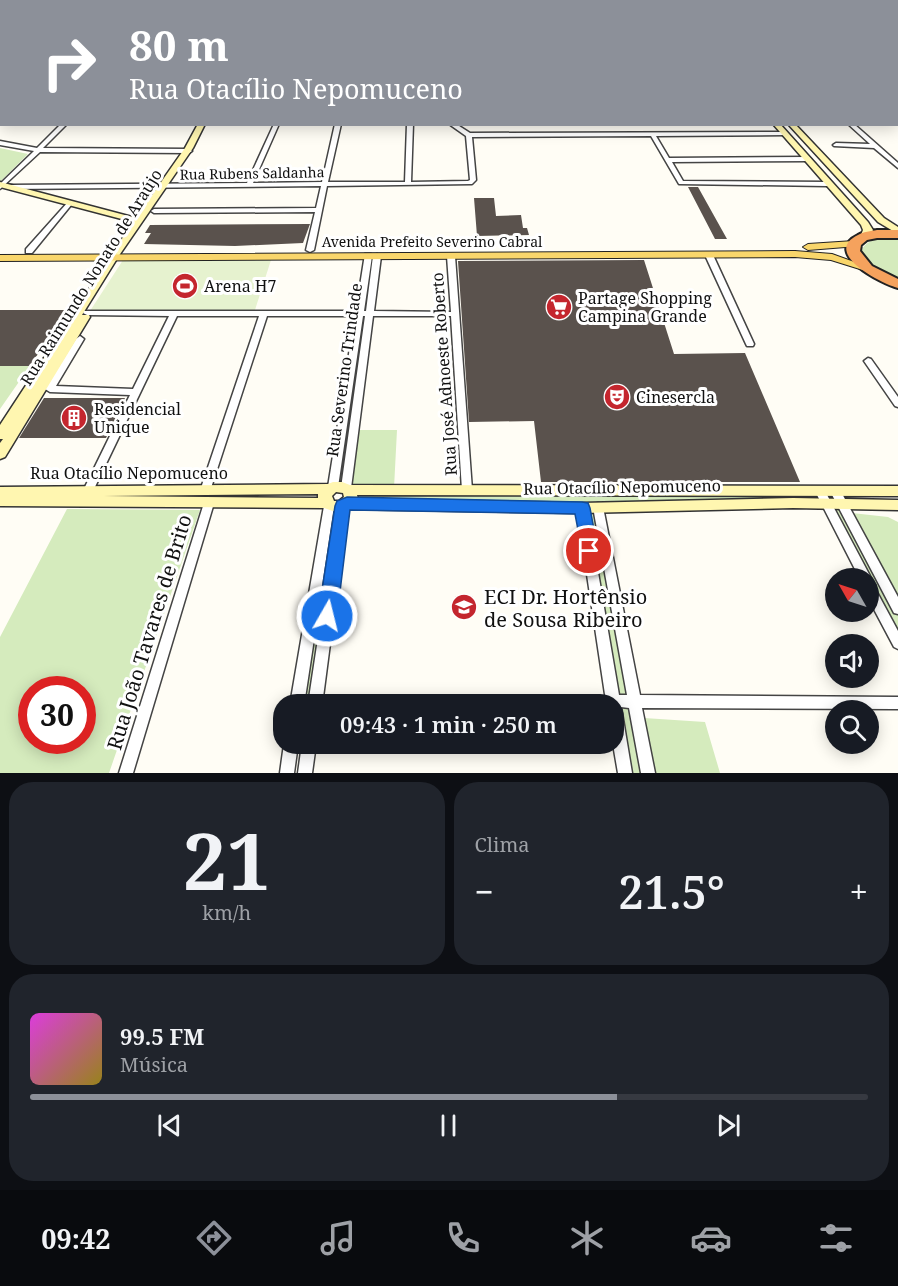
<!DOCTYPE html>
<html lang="pt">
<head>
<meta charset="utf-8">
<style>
	body { margin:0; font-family:"Noto Serif",serif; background:#20242c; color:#f1f3f6; height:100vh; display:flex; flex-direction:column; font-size:22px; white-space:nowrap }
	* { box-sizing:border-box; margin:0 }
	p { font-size:20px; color:#9ea1a6 }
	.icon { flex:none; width:33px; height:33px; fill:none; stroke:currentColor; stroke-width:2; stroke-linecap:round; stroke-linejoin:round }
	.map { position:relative; height:773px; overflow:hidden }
	.drawer { display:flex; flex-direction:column; gap:9px; padding:9px; background:#0d0f14; flex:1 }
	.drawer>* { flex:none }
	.top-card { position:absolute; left:0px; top:0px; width:898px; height:126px; box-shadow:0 3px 15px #0003; background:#8c9099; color:#fff; overflow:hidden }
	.needle { width:39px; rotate:309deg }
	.buttons { position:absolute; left:825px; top:568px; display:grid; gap:12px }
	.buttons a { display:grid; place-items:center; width:54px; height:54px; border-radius:50%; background:#171b24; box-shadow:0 3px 15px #0003; font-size:30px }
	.speed { position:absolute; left:18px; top:676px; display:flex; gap:12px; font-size:30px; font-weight:700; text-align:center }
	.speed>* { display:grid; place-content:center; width:78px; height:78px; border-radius:50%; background:#171b24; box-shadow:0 3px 15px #0003; line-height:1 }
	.speed .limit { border:9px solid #d22; background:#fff; color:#111 }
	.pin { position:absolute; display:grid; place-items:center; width:51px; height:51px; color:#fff; margin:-26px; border:3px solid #fff; border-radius:50%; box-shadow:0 2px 6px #0007 }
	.me { position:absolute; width:66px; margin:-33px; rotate:8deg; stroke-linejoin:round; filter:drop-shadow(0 0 4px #0008) }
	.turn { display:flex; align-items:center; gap:21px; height:126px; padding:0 30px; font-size:27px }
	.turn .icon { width:78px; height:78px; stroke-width:2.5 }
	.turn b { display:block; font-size:42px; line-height:51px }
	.big { font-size:45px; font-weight:600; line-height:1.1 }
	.drawer .tile { flex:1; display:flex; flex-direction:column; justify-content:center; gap:9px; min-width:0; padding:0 21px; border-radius:24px; background:#20242c }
	.drawer .dial { align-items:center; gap:0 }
	.dial b { font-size:78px; line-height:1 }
	.song { display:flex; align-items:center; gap:18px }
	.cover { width:72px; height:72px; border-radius:9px; background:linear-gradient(135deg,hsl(300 70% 55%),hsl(50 70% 35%)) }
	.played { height:6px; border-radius:3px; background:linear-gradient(90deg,#8c9099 70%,#363941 70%) }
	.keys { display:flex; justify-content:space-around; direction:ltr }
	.heat { display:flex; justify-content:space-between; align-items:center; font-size:33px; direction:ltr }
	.drawer .tiles { flex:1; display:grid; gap:9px; grid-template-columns:1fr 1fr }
	.tile:last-child { grid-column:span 2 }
	.trip { position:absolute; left:273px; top:694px; width:351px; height:60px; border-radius:24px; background:#171b24; box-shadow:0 3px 15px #0003; font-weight:600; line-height:60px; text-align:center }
	.tab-bar { display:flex; height:96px; justify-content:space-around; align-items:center; background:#090b0e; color:#9ea1a6 }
	.tab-bar .icon { width:42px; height:42px }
	.tab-bar .selected { color:#8c9099 }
	.tab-bar b { font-size:27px; color:#f1f3f6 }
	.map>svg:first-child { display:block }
	.green { fill:#d5ebbd; fill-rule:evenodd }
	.pitch { fill:#e6f2cf }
	.building { fill:#5a524d }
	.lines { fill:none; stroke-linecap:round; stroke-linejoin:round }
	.street-casing { stroke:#444; stroke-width:3 }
	.secondary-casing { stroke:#333; stroke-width:3 }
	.primary-casing { stroke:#222; stroke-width:2 }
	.highway-casing { stroke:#222; stroke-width:4 }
	.street { fill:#fff; fill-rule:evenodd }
	.secondary { fill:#fff6b0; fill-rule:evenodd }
	.primary { fill:#f9d66b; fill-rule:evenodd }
	.highway { fill:#f5a25d; fill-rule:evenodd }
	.route { fill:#1a73e8; stroke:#114b97; stroke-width:1.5 }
	.labels { text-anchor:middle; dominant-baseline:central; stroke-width:6; stroke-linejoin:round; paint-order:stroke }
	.far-street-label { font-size:14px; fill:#111; stroke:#fff }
	.street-label { font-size:16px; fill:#111; stroke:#fff }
	.poi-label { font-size:16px; fill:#111; stroke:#fff; text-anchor:start }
	.near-poi-label { font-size:20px; fill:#111; stroke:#fff; text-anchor:start }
	.near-street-label { font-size:20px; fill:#111; stroke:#fff }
</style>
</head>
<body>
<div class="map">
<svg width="898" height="773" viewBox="0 0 898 773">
	<rect width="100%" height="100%" fill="#fffdf5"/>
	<path class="green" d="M 0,148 L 28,154 L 0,182 Z
		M 884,238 L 898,238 L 898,280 C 883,273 867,268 861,252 C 865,241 873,240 884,238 Z
		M 361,315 L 368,315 L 345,487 L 338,486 Z
		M 0,366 L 30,366 L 0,409 Z
		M 356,430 L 397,430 L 394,488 L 349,489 Z
		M 808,493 L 811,501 L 351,503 L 353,495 Z
		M 842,506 L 898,615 L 898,637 L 832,507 Z
		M 585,508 L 596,508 L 632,696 L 616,696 Z
		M 67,509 L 200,510 L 109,773 L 0,773 L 0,637 ZM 32,690 L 82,690 L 82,741 L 32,741 Z
		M 339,509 L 311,705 L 301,705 L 331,510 Z
		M 852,513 L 888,517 L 898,522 L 898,602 Z
		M 633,704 L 644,773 L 626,773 L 618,705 Z
		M 644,718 L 705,722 L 720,773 L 653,773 Z"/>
	<path class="pitch" d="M 123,260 L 271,260 L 254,313 L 90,311 Z"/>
	<path class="building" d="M 688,187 L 698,187 L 727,239 L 715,239 Z
		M 474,198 L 494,198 L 496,216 L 521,215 L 523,228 L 527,228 L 529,235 L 477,236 Z
		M 310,224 L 303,243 L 235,246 L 144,244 L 151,233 L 145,233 L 150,225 Z
		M 644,260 L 674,354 L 745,353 L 800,482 L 541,482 L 534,421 L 469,422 L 458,261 Z
		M 0,310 L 67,310 L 30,366 L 0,366 Z
		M 44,398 L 125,398 L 106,438 L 19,438 Z"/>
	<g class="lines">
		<g class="street-casing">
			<path id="street" d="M 9,0 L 15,0 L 6,2 Z
				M 78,0 L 83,0 L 75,2 Z
				M 130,0 L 135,0 L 127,2 Z
				M 181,0 L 186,0 L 179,2 Z
				M 202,0 L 206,0 L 205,2 L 201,2 Z
				M 314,0 L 320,0 L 318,1 Z
				M 660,0 L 688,0 L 694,2 L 662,1 Z
				M 816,0 L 822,0 L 812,2 Z
				M 0,22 L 2,22 L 2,25 L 0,25 Z
				M 0,43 L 2,43 L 2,45 L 0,45 Z
				M 0,51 L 2,51 L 2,53 L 0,53 Z
				M 897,58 L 898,58 L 898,60 L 897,60 Z
				M 897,68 L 898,68 L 898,71 L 897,71 Z
				M 0,69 L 2,69 L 2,71 L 0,71 Z
				M 0,84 L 2,84 L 2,88 L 0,88 Z
				M 897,85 L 898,85 L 898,87 L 897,87 Z
				M 897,112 L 898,113 L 898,117 L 897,116 Z
				M 0,116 L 2,116 L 2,119 L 0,120 Z
				M 61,124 L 67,124 L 43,148 L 189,149 L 192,151 L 189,153 L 40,152 L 0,189 L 0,184 L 34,151 L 0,145 L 0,141 L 37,148 Z
				M 274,124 L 279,124 L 253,183 L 322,182 L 335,124 L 341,124 L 328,182 L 405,182 L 407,124 L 413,124 L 411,182 L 468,181 L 470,180 L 466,136 L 449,124 L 456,124 L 470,133 L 784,132 L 787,134 L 786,135 L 656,136 L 669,158 L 808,157 L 811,159 L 808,161 L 672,162 L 683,181 L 827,182 L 830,184 L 827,186 L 679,184 L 651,136 L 472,137 L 476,180 L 472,184 L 327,186 L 314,250 L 310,252 L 306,250 L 315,212 L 154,213 L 151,211 L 154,209 L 316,208 L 321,186 L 10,189 L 7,187 L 10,185 L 247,183 Z
				M 848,124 L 854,124 L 898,163 L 898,168 L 874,148 L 834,146 L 833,145 L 836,143 L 870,144 Z
				M 70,201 L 73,203 L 72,204 L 32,253 L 26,253 L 26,249 L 68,202 Z
				M 706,253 L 712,253 L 713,255 L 754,344 L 753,346 L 747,346 L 746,344 L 705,255 Z
				M 365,254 L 371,254 L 372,256 L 364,311 L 366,311 L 373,256 L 377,254 L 381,256 L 374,311 L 451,312 L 447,256 L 451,254 L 455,256 L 472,490 L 471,493 L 467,494 L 463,493 L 462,490 L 451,316 L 373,316 L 351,488 L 350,491 L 346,492 L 342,491 L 341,488 L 365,316 L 363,316 L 338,487 L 337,490 L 333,491 L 329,490 L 328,487 L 355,316 L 267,316 L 210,491 L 209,494 L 205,495 L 201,494 L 200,491 L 259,316 L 177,316 L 93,491 L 92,494 L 88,495 L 84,494 L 83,491 L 130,395 L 50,392 L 45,389 L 76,339 L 80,336 L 84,339 L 56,386 L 133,389 L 169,316 L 87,315 L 83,313 L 84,311 L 356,311 Z
				M 868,358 L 871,359 L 898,397 L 898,407 L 895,406 L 864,361 Z
				M 820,487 L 824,488 L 825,491 L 870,576 L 872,579 L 871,581 L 898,631 L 898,649 L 894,647 L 868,598 L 868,579 L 860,579 L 815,491 L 816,488 Z
				M 835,487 L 839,488 L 898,597 L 898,614 L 894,613 L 830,491 L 831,488 Z
				M 209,499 L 213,500 L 214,503 L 133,773 L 119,773 L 204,503 L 205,500 Z
				M 329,502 L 333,503 L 334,506 L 304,705 L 290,705 L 324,506 L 325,503 Z
				M 343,502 L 347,503 L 348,506 L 322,705 L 308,705 L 338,506 L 339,503 Z
				M 598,503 L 602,504 L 603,507 L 640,695 L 898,697 L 898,709 L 642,708 L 655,773 L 641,773 L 629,708 L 621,707 L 632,773 L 618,773 L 613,744 L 614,705 L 607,705 L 606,701 L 577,508 L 578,505 L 582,504 L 586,505 L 587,508 L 619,695 L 627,695 L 593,507 L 594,504 Z
				M 284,744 L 298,744 L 294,773 L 280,773 Z
				M 302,744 L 316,744 L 312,773 L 298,773 Z"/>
		</g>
		<g class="secondary-casing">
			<path id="secondary" d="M 869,0 L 876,0 L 866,2 Z
				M 0,2 L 2,2 L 2,4 L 0,4 Z
				M 0,109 L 2,109 L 2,113 L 0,113 Z
				M 198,124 L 205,124 L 193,148 L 118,257 L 82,315 L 89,315 L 90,317 L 5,457 L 0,459 L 0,443 L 3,439 L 0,439 L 0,425 L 133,222 L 0,187 L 0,182 L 136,218 L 185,148 Z
				M 773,124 L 780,124 L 868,222 L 873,230 L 868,239 L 862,239 L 860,237 L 863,230 L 861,225 Z
				M 788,124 L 795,124 L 884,218 L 898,227 L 898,234 L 878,222 Z
				M 333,482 L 342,482 L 350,485 L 898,486 L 898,496 L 357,495 L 358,499 L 582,503 L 793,498 L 898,500 L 898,510 L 793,508 L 582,513 L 347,509 L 336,512 L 324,508 L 0,506 L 0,487 L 328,484 ZM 336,492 L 343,493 L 344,497 L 339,501 L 334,501 L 332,496 ZM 318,494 L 318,498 L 104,496 Z"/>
		</g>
		<g class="primary-casing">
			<path id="primary" d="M 854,241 L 858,242 L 858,246 L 808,250 L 803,247 L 808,244 Z
				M 795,251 L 832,254 L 868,267 L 863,270 L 831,260 L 795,257 L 0,261 L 0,255 Z"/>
		</g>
		<g class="highway-casing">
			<path id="highway" d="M 877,230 L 898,230 L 898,238 L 877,238 L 867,240 L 861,245 L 860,251 L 872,266 L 898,279 L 898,288 C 882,284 821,253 858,235 C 863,232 871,231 877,230 Z"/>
		</g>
		<use href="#street" class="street"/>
		<use href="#secondary" class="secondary"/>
		<use href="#primary" class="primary"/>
		<use href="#highway" class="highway"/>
	</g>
	<path class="route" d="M 347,497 L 582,502 L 588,503 L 590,508 L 598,551 L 595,556 L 589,558 L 583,556 L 575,514 L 350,510 L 337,616 L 334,622 L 327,625 L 321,622 L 318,616 L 335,506 L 337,501 Z"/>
	<defs>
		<g id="stadium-disc" transform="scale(1.35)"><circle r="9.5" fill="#c4262e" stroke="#fff"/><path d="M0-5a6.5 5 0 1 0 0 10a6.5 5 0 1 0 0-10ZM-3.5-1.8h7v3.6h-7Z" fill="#fff"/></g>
		<g id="supermarket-disc" transform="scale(1.35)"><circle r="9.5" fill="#c4262e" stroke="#fff"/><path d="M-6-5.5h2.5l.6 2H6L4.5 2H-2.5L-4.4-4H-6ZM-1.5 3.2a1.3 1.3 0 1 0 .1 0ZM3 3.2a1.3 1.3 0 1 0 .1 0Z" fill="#fff"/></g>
		<g id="theatre-disc" transform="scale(1.35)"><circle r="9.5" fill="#c4262e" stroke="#fff"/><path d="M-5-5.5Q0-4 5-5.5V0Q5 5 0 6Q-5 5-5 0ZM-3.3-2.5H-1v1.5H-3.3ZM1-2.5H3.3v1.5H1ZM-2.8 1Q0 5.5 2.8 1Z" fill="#fff"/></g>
		<g id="building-disc" transform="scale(1.35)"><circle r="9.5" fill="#c4262e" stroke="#fff"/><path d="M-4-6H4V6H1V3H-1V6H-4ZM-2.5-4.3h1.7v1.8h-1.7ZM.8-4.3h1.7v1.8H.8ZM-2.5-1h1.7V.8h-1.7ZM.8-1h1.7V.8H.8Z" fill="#fff"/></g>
		<g id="school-disc" transform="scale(1.35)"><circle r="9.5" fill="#c4262e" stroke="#fff"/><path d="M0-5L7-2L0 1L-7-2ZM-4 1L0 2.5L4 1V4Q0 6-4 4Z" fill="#fff"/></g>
	</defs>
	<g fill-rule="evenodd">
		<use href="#stadium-disc" x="185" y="286"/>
		<use href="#supermarket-disc" x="559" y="307"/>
		<use href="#theatre-disc" x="617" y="397"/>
		<use href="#building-disc" x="74" y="418"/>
		<use href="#school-disc" x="464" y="607"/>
	</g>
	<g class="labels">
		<g class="far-street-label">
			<text transform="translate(252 173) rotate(-1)">Rua Rubens Saldanha</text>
			<text x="432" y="241">Avenida Prefeito Severino Cabral</text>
		</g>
		<g class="street-label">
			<text transform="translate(91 277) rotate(-58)">Rua Raimundo Nonato de Araújo</text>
			<text transform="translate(344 370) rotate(-82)">Rua Severino Trindade</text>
			<text transform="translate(444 374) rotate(-94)">Rua José Adnoeste Roberto</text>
			<text x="129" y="473">Rua Otacílio Nepomuceno</text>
			<text transform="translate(622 487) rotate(-1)">Rua Otacílio Nepomuceno</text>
		</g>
		<g class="poi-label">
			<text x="204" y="286">Arena H7</text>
			<text x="578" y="298">Partage Shopping<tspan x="578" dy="18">Campina Grande</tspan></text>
			<text x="636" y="397">Cinesercla</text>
			<text x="94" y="409">Residencial<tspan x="94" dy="18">Unique</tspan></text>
		</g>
		<g class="near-poi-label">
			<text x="484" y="596">ECI Dr. Hortênsio<tspan x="484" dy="23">de Sousa Ribeiro</tspan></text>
		</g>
		<g class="near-street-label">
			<text transform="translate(149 632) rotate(-73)">Rua João Tavares de Brito</text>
		</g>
	</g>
</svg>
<div class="buttons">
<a><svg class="needle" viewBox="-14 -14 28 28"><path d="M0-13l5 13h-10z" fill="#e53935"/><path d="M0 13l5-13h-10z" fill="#9ea1a6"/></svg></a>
<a><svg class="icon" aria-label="sound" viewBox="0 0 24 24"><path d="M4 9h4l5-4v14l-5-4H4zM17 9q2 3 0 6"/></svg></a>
<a><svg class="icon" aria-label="search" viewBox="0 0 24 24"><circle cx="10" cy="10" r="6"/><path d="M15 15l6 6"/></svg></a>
</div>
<div class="speed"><div class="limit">30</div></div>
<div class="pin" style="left:589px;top:551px;background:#d93025"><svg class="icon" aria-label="arrive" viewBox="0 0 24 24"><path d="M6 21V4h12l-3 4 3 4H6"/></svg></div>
<svg class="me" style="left:327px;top:616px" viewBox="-20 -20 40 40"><circle r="17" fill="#1a73e8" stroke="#fff" stroke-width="3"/><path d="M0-11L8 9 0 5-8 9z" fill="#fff"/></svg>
<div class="trip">09:43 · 1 min · 250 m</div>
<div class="top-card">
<div class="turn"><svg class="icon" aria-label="right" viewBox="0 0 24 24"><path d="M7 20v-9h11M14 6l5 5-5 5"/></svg><div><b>80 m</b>Rua Otacílio Nepomuceno</div></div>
</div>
</div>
<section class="drawer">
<div class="tiles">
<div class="tile dial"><b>21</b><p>km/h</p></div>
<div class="tile"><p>Clima</p>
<div class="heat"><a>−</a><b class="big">21.5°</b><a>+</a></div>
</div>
<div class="tile">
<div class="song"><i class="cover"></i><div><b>99.5 FM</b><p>Música</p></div></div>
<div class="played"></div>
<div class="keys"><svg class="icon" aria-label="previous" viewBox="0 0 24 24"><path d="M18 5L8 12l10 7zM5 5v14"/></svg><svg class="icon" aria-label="pause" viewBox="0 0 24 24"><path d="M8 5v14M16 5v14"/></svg><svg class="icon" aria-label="next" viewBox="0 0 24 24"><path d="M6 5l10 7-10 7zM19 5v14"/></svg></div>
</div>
</div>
</section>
<nav class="tab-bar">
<b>09:42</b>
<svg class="icon selected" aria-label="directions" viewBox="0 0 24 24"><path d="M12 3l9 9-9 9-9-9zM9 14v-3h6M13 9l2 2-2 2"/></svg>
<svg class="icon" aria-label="music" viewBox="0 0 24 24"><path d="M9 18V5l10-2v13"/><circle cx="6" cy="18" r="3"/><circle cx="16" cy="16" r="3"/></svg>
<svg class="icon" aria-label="phone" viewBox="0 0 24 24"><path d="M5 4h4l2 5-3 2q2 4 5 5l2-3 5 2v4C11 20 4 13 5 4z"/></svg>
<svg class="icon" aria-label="climate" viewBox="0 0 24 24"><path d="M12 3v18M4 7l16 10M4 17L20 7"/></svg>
<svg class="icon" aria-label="car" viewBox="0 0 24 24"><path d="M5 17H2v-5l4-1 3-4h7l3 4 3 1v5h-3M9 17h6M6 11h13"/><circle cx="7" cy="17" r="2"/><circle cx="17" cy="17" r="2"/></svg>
<svg class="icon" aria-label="filters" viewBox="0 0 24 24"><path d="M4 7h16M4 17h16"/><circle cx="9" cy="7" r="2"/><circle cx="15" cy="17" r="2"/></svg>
</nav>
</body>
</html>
